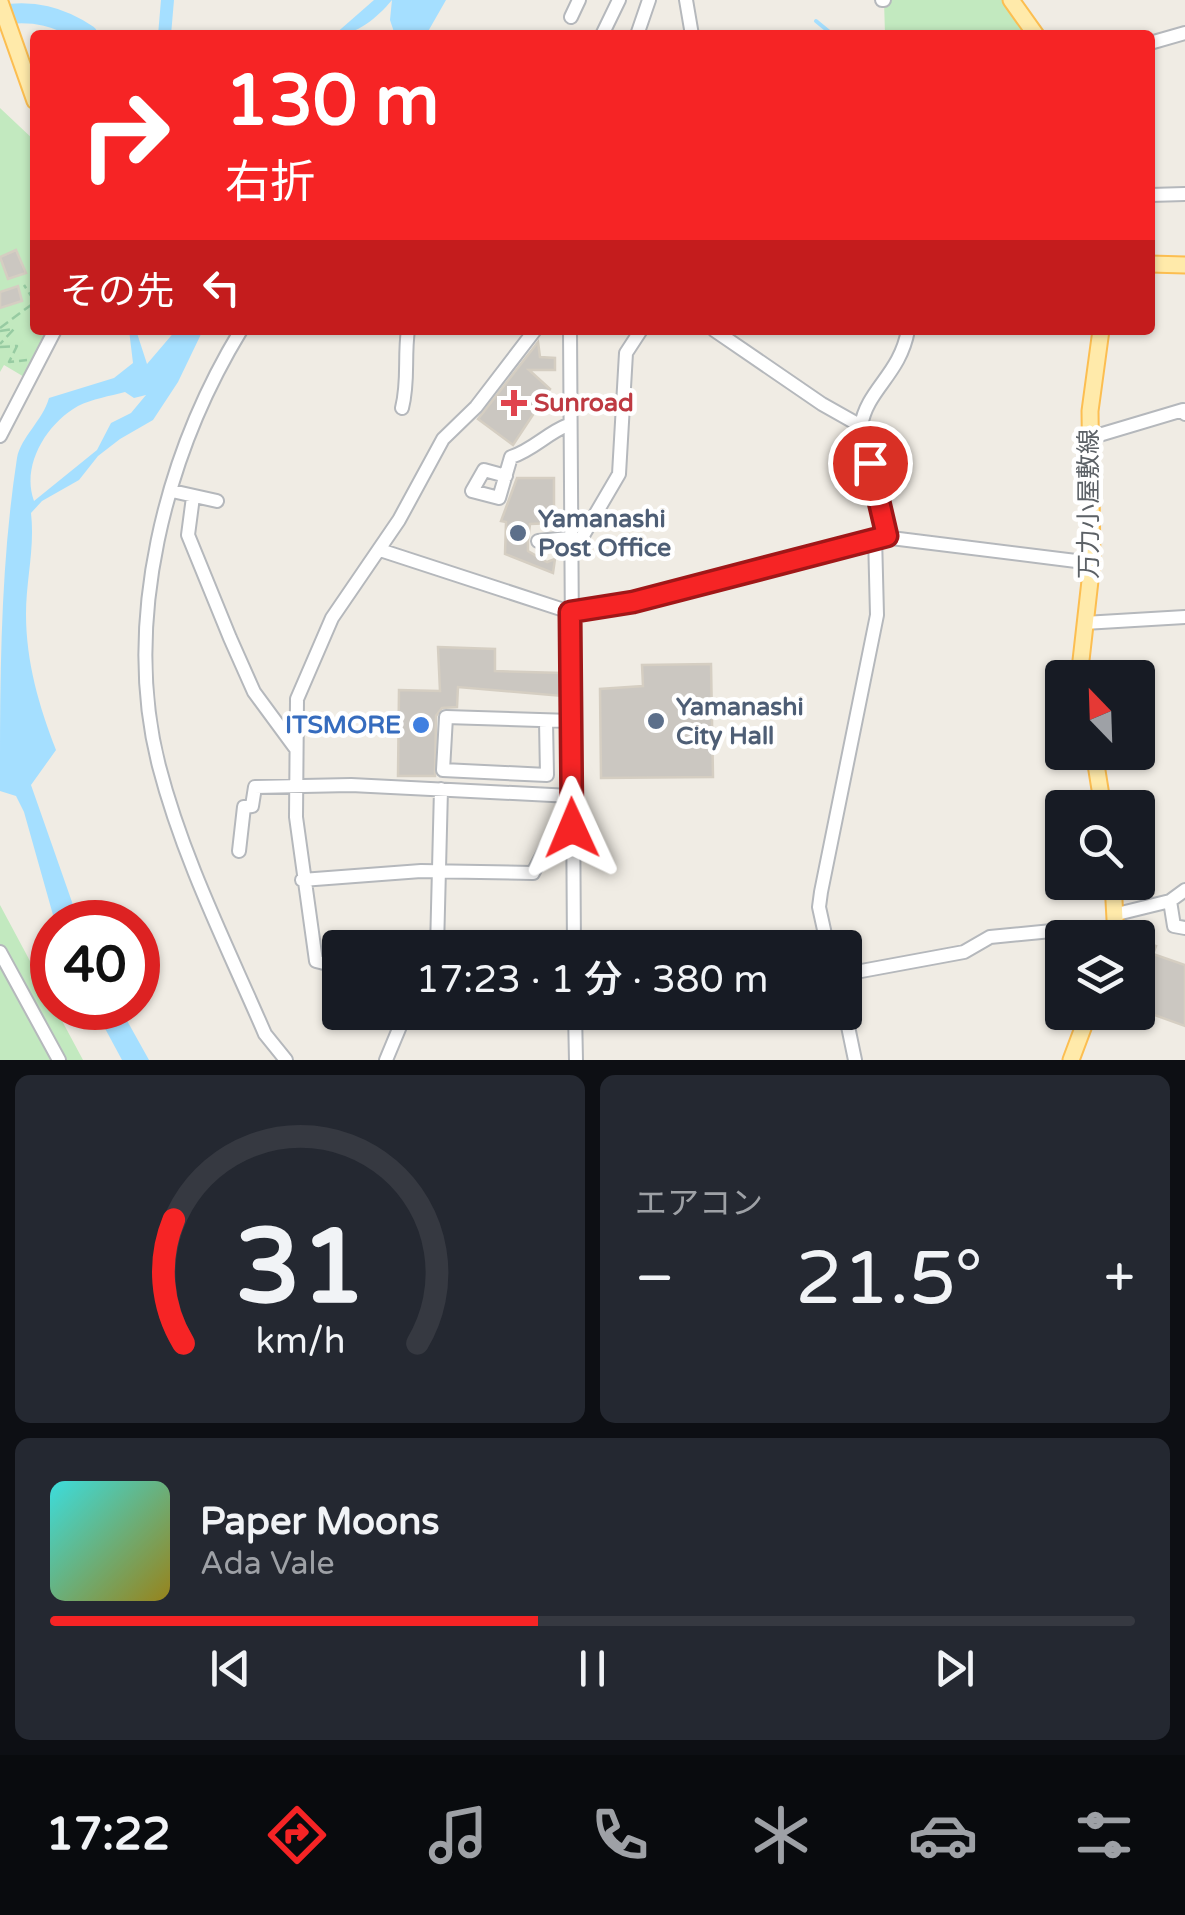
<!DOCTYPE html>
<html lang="ja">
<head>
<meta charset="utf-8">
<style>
	body { margin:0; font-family:"Varela Round","Noto Sans JP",sans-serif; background:#242831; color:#f1f3f6; height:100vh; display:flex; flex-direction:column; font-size:38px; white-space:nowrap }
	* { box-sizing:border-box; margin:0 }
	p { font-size:32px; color:#9ea1a6 }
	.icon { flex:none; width:55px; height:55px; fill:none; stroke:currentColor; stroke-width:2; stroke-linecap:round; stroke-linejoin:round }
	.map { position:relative; height:1060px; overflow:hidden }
	.panel { display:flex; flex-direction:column; gap:15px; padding:15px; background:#0d0f14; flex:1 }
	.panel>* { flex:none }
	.guide { position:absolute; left:30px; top:30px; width:1125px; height:305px; border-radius:10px; box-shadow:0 2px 8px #0004; background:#f62425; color:#fff; overflow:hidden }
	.needle { width:65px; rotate:337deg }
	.buttons { position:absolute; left:1045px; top:660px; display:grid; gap:20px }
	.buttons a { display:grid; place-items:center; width:110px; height:110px; border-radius:10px; background:#171b24; box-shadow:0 2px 8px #0004; font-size:50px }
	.speed { position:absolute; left:30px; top:900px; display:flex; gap:20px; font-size:50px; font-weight:700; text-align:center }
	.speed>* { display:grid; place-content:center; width:130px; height:130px; border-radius:50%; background:#171b24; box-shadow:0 2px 8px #0004; line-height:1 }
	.speed .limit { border:15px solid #d22; background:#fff; color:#111 }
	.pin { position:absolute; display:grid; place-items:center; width:85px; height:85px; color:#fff; margin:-42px; border:5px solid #fff; border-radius:50%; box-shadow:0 2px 10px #0007 }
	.me { position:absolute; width:110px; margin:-55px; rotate:359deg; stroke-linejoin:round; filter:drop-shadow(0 0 8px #0008) }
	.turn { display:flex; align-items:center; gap:35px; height:210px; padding:0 30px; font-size:45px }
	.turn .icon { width:130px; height:130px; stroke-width:2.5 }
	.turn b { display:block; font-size:70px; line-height:85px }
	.then { display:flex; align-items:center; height:95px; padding:0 30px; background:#0003; gap:20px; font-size:38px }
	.big { font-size:75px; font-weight:600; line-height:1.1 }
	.panel .widget { flex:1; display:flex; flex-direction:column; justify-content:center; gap:15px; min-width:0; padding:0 35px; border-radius:15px; background:#242831 }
	.panel .dial { align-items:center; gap:0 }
	.dial svg { height:260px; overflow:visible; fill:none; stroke:#363941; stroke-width:7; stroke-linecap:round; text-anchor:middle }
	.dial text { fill:#f1f3f6; stroke:none }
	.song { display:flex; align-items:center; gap:30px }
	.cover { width:120px; height:120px; border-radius:15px; background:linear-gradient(135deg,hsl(180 70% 55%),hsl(50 70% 35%)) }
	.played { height:10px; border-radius:5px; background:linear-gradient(90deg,#f62425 45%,#363941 45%) }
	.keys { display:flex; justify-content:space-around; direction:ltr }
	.heat { display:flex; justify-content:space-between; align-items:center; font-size:55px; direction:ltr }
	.panel .tiles { flex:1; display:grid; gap:15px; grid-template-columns:1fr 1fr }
	.widget:last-child { grid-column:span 2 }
	.trip { position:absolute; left:322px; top:930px; width:540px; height:100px; border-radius:10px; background:#171b24; box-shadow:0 2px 8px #0004; font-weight:600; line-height:100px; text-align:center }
	.tabs { display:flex; height:160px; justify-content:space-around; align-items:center; background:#090b0e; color:#9ea1a6 }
	.tabs .icon { width:70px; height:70px }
	.tabs .on { color:#f62425 }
	.tabs b { font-size:45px; color:#f1f3f6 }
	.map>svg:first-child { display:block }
	.green { fill:#c2e9bf }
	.water { fill:#a5dfff; fill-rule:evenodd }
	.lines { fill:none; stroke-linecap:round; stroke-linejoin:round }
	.stream { stroke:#a5dfff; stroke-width:4 }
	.river { stroke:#a5dfff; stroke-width:20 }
	.building { fill:#cbc7c1; stroke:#d5cec2; stroke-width:2.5 }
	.minor-casing { stroke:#b5b8bc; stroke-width:16 }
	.major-casing { stroke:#fcbe51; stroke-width:19 }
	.path { stroke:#97cba2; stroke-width:2.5; stroke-dasharray:10 5; stroke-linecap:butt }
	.minor { stroke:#fff; stroke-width:12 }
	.major { stroke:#ffeaaa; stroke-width:15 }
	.route-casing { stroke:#a01718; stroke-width:25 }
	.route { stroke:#f62425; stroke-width:18 }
	.health-dot { fill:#e0444e; stroke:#fff; stroke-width:4 }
	.service-dot { fill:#5c6f8a; stroke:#fff; stroke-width:4 }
	.shop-dot { fill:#3f7fe0; stroke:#fff; stroke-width:4 }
	.labels { text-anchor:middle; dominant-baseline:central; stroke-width:9; stroke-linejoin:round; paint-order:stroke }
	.health-label { font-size:25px; font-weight:bold; fill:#be3a42; stroke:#fff; text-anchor:start }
	.street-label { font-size:25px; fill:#5c6166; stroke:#fff }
	.service-label { font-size:25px; font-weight:bold; fill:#4e5e75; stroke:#fff; text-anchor:start }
	.shop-label { font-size:25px; font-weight:bold; fill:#366cbe; stroke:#fff; text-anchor:end }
</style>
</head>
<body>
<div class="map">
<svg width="1185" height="1060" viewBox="0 0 1185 1060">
	<rect width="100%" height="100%" fill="#f0ece4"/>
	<path class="green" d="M 1011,0 L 1036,35 L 885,35 L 884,0 Z
		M 0,108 L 35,141 L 35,330 L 54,330 L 31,381 L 4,365 L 0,372 Z
		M 0,905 L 83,1060 L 0,1060 Z"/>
	<path class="water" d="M 161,0 L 174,0 L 171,35 L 158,35 Z
		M 374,0 L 446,0 L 426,35 L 395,35 L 390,20 L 392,0 C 377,18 357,35 334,35 Z
		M 129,330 L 136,330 L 147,364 L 176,330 L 203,330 L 178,382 L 153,420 L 120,439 L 98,456 L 79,480 L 42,501 L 31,513 C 35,548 26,580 26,614 C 26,662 39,706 56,750 L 31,785 L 79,922 L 55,922 L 24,812 L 16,796 L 0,791 C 0,680 0,568 17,458 C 21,437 43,420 49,398 L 114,378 L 133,363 ZM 125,392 L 134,398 L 146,395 L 131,413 L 111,423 L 97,450 L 34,501 C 21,466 46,424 78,406 C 92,399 110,396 125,392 Z
		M 94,1008 L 120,1008 L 149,1060 L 122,1060 Z"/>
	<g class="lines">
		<path class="stream" d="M 816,21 L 833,35"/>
		<path class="river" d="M 0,15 C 34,10 59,16 88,35"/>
	</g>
	<path class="building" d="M 16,250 L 26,273 L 8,279 L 0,257 Z
		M 18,286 L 22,301 L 0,308 L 0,292 Z
		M 538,342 L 540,357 L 555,358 L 555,370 L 529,370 L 550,389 L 513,445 L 478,419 Z
		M 517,478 L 554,478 L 554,523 L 530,524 L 528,541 L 528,551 L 547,562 L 555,559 L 553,573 L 505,554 L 506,522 L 501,521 Z
		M 438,647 L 495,649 L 495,671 L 562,673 L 562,696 L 458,687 L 457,707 L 442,708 L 436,716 L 435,776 L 398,776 L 399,690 L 440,691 Z
		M 711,664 L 713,777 L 601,778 L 600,689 L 643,686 L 642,665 Z
		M 1138,940 L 1156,946 L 1153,954 L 1185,965 L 1185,1026 L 1138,1009 Z"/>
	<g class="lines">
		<g class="minor-casing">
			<path id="minor" d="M 686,0 L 692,35
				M 882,0 L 884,0
				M 571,17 L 579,0
				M 602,35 L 619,0
				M 637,35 L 649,0
				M 1150,43 L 1185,33
				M 1150,195 L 1185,194
				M 241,330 C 165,455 122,622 159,766 C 183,859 227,946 265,1034 L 286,1060
				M 570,330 L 574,948
				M 714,330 L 822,404 L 861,426
				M 402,408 C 409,381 404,357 408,330
				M 0,436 L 55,330
				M 1089,438 L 1183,410 L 1185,414
				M 506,476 L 484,470 L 472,491 L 499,498 L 511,457 C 533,450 547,433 568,425
				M 172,491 L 217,501
				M 193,497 L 188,535 L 230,638 L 254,692 L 296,749
				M 887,536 L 861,426 C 867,389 900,375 908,330
				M 538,541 L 569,538
				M 380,550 L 570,612 L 598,611 L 738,577 L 875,536 L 1092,563
				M 571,556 L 619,474 L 626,353 L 641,330
				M 1084,623 L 1185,617
				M 546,721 L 547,775 L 443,770 L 446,717 L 571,721
				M 239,851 L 244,807 L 252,806 L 255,787 L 351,785 L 571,796
				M 302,880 L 421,871 L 533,873 L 546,848 L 572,846
				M 1170,901 L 1185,890
				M 1117,914 L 1170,901 L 1174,926 L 1185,928
				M 437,948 L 441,789
				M 828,948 L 819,907 L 821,892 L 877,615 L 875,536
				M 0,952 L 59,1060
				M 340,967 L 316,961 L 296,817 L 297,699 L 332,618 L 399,520 L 443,439 L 476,407 L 535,330
				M 845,974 L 964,952 L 990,937 L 1062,930 L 1065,938
				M 575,1012 L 576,1060
				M 845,1012 L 855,1060
				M 386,1060 L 406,1012"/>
		</g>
		<g class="major-casing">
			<path id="major" d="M 1011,0 L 1036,35
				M 0,2 L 35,101
				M 1150,264 L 1185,265
				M 1079,678 L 1092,563 L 1090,411 L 1101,330
				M 1094,752 L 1103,808
				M 1113,882 L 1116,938
				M 1071,1060 L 1089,1012"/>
		</g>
		<path class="path" d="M 0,328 L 35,302 L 24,285
			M 0,331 L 14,329 L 0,344
			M 0,347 L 17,346 L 9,362 L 27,360"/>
		<use href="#minor" class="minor"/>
		<use href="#major" class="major"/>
	</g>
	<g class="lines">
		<g class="route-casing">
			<path id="route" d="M 572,828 L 570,612 L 633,602 L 887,536 L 870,463"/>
		</g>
		<use href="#route" class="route"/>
	</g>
	<path class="health-dot" d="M509 388h10v10h10v10h-10v10h-10v-10h-10v-10h10z"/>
	<g class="service-dot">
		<circle cx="518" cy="533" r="10"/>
		<circle cx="656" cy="721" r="10"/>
	</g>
	<circle class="shop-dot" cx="421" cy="725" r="10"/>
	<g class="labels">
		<g class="health-label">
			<text x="534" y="403">Sunroad</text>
		</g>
		<g class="street-label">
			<text transform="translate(1089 504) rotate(-90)">万力小屋敷線</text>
		</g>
		<g class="service-label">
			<text x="538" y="519">Yamanashi<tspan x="538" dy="29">Post Office</tspan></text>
			<text x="676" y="707">Yamanashi<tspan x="676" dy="29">City Hall</tspan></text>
		</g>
		<g class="shop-label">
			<text x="401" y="725">ITSMORE</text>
		</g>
	</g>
</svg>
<div class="buttons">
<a><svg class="needle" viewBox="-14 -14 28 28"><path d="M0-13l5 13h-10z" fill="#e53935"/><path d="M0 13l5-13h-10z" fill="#9ea1a6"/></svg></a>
<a><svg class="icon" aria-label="search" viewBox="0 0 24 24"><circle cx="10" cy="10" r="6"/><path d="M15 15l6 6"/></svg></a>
<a><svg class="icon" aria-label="layers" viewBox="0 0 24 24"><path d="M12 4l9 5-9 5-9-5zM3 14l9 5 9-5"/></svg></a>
</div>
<div class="speed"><div class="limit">40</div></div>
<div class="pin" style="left:870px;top:463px;background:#d93025"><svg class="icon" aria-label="arrive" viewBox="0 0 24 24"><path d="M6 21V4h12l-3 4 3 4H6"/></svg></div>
<svg class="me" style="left:572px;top:828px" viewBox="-20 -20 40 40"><path d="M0-17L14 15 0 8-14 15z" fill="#f62425" stroke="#fff" stroke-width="4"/></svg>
<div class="trip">17:23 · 1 分 · 380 m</div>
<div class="guide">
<div class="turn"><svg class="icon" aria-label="right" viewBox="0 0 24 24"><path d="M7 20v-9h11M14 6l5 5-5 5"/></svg><div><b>130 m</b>右折</div></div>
<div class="then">その先<svg class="icon" aria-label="left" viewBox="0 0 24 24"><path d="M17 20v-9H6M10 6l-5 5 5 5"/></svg></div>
</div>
</div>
<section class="panel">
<div class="tiles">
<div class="widget dial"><svg viewBox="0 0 100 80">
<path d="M14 69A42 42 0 1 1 86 69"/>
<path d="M14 69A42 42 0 0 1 11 31" stroke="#f62425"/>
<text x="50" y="56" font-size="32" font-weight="700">31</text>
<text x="50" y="72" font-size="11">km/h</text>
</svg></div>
<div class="widget"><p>エアコン</p>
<div class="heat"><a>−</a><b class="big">21.5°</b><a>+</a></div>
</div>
<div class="widget">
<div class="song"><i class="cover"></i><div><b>Paper Moons</b><p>Ada Vale</p></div></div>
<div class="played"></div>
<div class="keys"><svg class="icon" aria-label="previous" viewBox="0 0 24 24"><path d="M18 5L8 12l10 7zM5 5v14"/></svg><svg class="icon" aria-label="pause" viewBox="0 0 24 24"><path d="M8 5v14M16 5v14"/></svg><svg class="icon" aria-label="next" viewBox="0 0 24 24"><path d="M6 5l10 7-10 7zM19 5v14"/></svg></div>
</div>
</div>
</section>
<nav class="tabs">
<b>17:22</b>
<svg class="icon on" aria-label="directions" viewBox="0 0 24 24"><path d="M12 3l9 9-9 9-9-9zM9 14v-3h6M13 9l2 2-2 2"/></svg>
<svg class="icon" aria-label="music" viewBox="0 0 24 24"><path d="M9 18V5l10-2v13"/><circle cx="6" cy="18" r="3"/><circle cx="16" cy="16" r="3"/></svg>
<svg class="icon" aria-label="phone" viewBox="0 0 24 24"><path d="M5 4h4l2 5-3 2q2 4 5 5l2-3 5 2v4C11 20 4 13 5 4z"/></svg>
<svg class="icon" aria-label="climate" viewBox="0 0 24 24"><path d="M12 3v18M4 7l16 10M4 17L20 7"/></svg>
<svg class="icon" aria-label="car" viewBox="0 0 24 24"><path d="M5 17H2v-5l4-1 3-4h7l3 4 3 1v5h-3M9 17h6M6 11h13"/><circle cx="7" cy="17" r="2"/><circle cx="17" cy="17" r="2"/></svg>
<svg class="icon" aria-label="filters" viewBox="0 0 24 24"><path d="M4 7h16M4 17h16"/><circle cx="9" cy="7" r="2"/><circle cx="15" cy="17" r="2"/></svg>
</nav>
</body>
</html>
